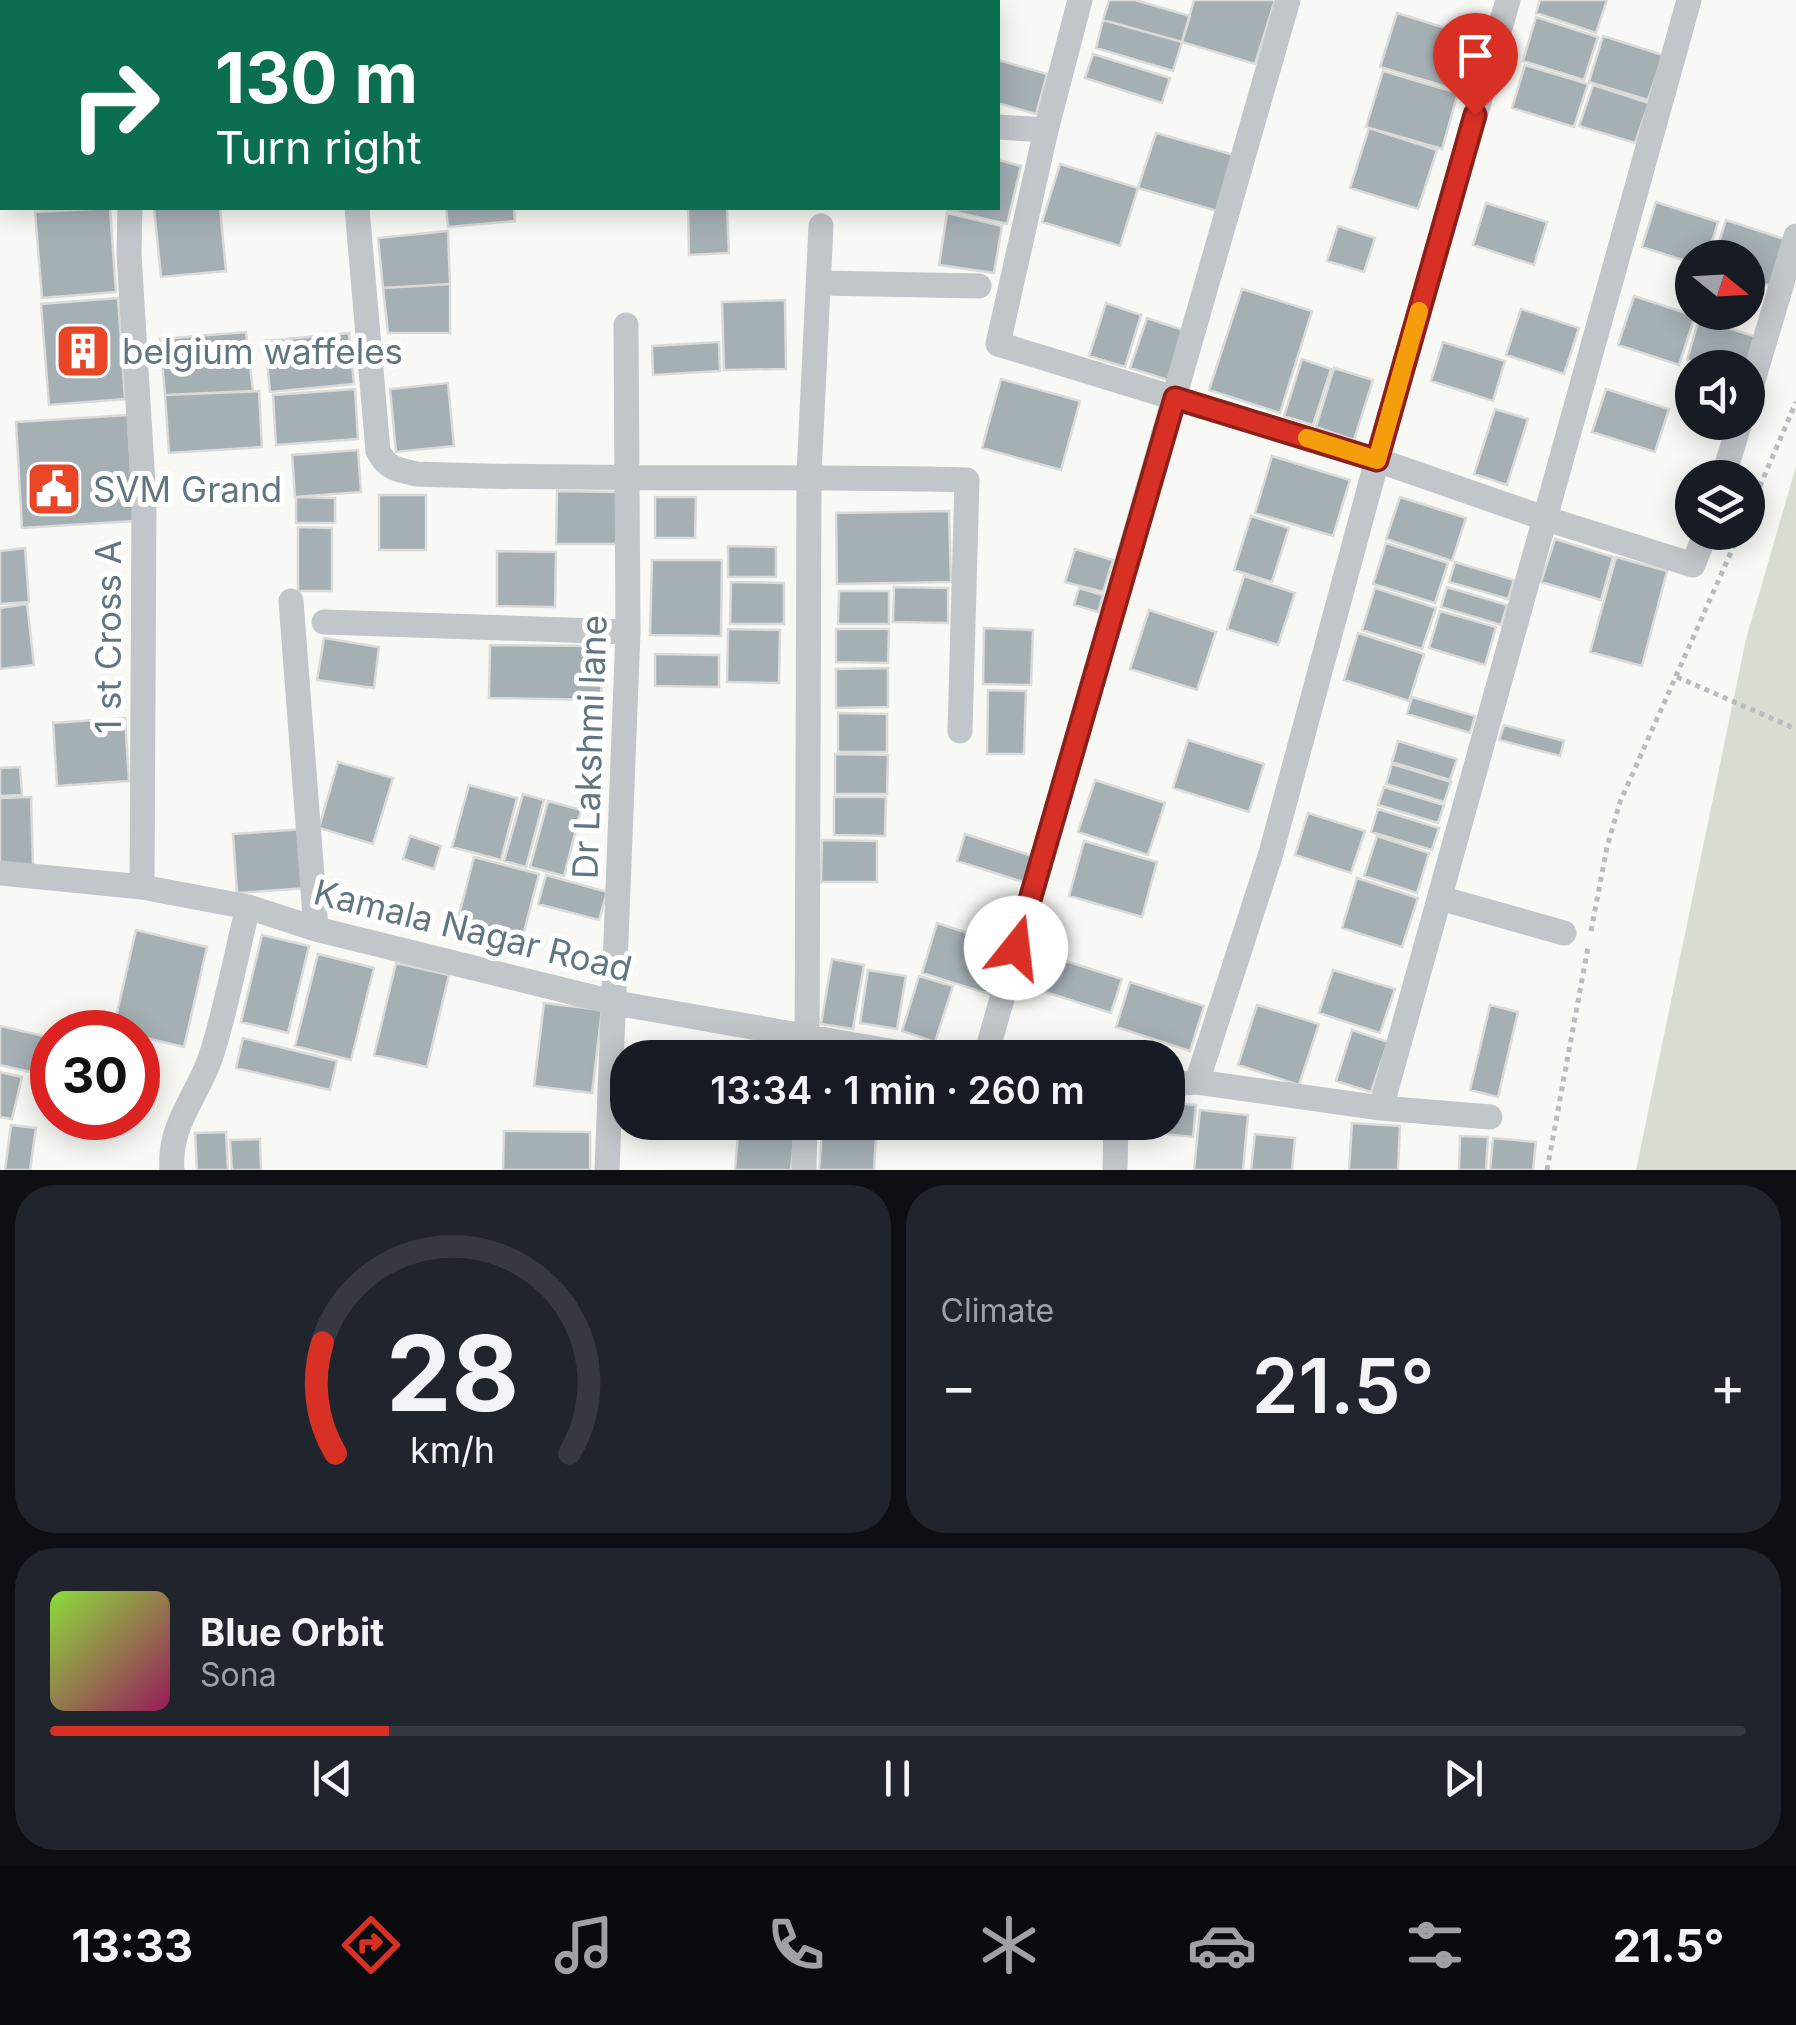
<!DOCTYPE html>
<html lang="en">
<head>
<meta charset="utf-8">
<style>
	body { margin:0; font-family:Inter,sans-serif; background:#20242c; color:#f1f3f6; height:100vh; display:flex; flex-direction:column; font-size:38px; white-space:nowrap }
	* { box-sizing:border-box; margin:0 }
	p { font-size:32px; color:#9ea1a6 }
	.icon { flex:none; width:55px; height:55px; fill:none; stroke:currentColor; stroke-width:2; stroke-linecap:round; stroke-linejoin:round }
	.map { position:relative; height:1170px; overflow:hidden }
	.sheet { display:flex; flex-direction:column; gap:15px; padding:15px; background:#0d0f14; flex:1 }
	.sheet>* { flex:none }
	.top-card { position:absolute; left:0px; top:0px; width:1000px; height:210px; box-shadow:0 5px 25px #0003; background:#0b6e4f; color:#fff; overflow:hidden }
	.needle { width:65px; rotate:108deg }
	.fabs { position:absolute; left:1675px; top:240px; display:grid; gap:20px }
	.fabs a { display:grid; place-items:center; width:90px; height:90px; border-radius:50%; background:#171b24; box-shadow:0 5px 25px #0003; font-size:50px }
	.speed { position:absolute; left:30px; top:1010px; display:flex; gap:20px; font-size:50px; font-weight:700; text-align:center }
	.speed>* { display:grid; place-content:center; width:130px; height:130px; border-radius:50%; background:#171b24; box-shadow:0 5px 25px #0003; line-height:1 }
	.speed .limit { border:15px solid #d22; background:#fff; color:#111 }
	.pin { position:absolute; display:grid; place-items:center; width:85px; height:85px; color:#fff; margin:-102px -42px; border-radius:50% 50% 50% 0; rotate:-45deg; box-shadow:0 0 10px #0007 }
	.pin .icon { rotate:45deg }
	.me { position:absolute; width:110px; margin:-55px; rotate:16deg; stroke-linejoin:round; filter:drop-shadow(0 0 8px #0008) }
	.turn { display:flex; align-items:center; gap:35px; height:210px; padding:0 50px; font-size:45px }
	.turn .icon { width:130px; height:130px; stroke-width:2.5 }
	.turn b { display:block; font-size:70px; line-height:85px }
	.big { font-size:75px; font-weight:600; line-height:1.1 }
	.sheet .widget { flex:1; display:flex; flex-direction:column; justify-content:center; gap:15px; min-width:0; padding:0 35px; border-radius:40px; background:#20242c }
	.sheet .dial { align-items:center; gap:0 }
	.dial svg { height:260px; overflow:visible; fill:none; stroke:#363941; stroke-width:7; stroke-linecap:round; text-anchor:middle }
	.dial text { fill:#f1f3f6; stroke:none }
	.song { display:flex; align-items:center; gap:30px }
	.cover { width:120px; height:120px; border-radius:15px; background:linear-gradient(135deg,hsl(90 70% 55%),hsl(330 70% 35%)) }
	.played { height:10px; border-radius:5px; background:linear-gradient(90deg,#d93025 20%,#363941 20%) }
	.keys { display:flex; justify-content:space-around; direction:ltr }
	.heat { display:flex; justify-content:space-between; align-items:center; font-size:55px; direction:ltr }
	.sheet .tiles { flex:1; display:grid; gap:15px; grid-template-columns:1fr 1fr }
	.widget:last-child { grid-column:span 2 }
	.trip { position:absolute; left:610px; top:1040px; width:575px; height:100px; border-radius:40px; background:#171b24; box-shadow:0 5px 25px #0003; font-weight:600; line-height:100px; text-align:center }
	.dock { display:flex; height:160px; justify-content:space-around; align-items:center; background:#090b0e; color:#9ea1a6 }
	.dock .icon { width:70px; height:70px }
	.dock .active { color:#d93025 }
	.dock b { font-size:45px; color:#f1f3f6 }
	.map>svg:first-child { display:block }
	.green { fill:#d8ddd4 }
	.building { fill:#a5b0b5; stroke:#dadad8; stroke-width:2.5 }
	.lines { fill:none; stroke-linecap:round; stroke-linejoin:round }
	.path { stroke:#b9bdc0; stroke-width:5; stroke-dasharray:5 5; stroke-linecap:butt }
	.minor { stroke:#c1c6ca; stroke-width:25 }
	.route-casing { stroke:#8d1f18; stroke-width:25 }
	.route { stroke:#d93025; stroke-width:18 }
	.slow { stroke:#f59e0b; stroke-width:18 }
	.labels { text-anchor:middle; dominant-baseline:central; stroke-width:10; stroke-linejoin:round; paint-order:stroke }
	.poi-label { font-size:35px; fill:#627681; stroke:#fff; text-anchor:start }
	.street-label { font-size:35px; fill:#627681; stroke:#fff }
</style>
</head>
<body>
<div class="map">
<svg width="1796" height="1170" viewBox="0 0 1796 1170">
	<rect width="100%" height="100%" fill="#f8f8f5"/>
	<path class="green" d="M 1796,466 L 1796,1170 L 1636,1170 L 1746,639 Z"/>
	<path class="building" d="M 648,0 L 716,0 L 648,2 Z
		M 1109,0 L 1135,0 L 1190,16 L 1182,42 L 1103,20 Z
		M 1194,0 L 1275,0 L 1255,64 L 1182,42 Z
		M 1540,0 L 1607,0 L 1596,33 L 1536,13 Z
		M 1397,13 L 1471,36 L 1454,89 L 1380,67 Z
		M 1536,17 L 1598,37 L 1584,80 L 1523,61 Z
		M 1103,20 L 1182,42 L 1173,71 L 1096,48 Z
		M 1603,36 L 1663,55 L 1648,100 L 1589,82 Z
		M 1093,54 L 1170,78 L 1162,103 L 1085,78 Z
		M 998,60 L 1047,74 L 1036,114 L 998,103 Z
		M 1525,65 L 1588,84 L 1574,127 L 1512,108 Z
		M 1383,71 L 1458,93 L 1442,149 L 1366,127 Z
		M 1593,85 L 1649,103 L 1635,143 L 1579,126 Z
		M 1369,128 L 1437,150 L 1418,209 L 1350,188 Z
		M 1156,133 L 1234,155 L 1217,211 L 1138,188 Z
		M 998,160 L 1021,166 L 1007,224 L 947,210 L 998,208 Z
		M 1060,164 L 1138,188 L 1120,246 L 1042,222 Z
		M 1656,202 L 1718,222 L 1707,258 L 1692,258 L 1692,263 L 1642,247 Z
		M 1486,203 L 1547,222 L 1534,265 L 1473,245 Z
		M 110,208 L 116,292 L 42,298 L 35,212 Z
		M 154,208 L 220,208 L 226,271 L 161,277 Z
		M 446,208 L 514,208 L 515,221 L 448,227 Z
		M 688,208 L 727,208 L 729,253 L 689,255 Z
		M 947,213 L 1002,226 L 994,273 L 939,265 Z
		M 1726,220 L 1784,239 L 1770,286 L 1748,279 L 1748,258 L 1714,258 Z
		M 1338,226 L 1375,238 L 1364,272 L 1327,261 Z
		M 448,231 L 450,284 L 383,288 L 378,238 Z
		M 450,284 L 450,333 L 388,333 L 383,288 Z
		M 1242,289 L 1312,311 L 1280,413 L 1209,390 Z
		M 1634,296 L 1695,316 L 1679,365 L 1618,345 Z
		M 118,298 L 125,399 L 49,405 L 41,304 Z
		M 785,300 L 786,369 L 724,370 L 722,302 Z
		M 1106,303 L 1141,315 L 1125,367 L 1089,356 Z
		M 1521,309 L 1579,328 L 1564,374 L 1506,355 Z
		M 1147,318 L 1183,330 L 1168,380 L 1130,368 Z
		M 1699,319 L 1757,337 L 1747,368 L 1710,368 L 1687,360 Z
		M 246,332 L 253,391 L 165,395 L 160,339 Z
		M 349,333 L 354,384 L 270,392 L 265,341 Z
		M 719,342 L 720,371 L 653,375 L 652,346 Z
		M 1443,342 L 1505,361 L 1493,401 L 1431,381 Z
		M 1302,359 L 1331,369 L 1313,425 L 1284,416 Z
		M 1334,368 L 1373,380 L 1354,440 L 1316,427 Z
		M 1001,379 L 1080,401 L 1061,470 L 982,448 Z
		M 448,383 L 454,446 L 396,452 L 390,389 Z
		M 355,389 L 358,439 L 276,445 L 273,395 Z
		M 1606,389 L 1669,409 L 1655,452 L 1592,432 Z
		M 259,391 L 262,447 L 169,453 L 165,395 Z
		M 1495,409 L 1528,419 L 1507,485 L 1474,474 Z
		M 128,415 L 134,521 L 22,528 L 16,422 Z
		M 358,450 L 361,492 L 295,497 L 292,455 Z
		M 1272,456 L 1350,480 L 1333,536 L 1255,513 Z
		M 557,491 L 619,492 L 618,544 L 556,544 Z
		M 379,495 L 426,495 L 426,550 L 379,550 Z
		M 296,497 L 335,498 L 335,523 L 296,523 Z
		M 655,497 L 696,497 L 695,538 L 655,538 Z
		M 1400,497 L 1466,518 L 1452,561 L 1386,539 Z
		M 949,511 L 951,582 L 837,584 L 836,513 Z
		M 1251,516 L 1289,528 L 1272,582 L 1234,570 Z
		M 298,527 L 332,528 L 332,591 L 298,591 Z
		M 1555,539 L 1613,557 L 1601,600 L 1541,582 Z
		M 1386,543 L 1448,563 L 1435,603 L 1373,584 Z
		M 728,546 L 776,547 L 776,577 L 728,577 Z
		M 25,548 L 29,602 L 0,604 L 0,551 Z
		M 1075,549 L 1113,560 L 1103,592 L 1065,582 Z
		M 497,551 L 556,552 L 555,607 L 497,606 Z
		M 1616,557 L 1667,571 L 1642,666 L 1590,652 Z
		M 652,560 L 722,560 L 721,636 L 650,635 Z
		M 1455,562 L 1514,580 L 1508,599 L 1449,582 Z
		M 1244,576 L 1295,593 L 1278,645 L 1227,629 Z
		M 731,582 L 784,583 L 784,624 L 730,624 Z
		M 894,587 L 948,588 L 948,623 L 893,622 Z
		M 1447,587 L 1507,605 L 1501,625 L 1441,607 Z
		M 1079,588 L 1103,595 L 1098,612 L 1074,605 Z
		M 1375,588 L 1436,608 L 1422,649 L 1362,630 Z
		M 839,591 L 889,591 L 889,624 L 838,624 Z
		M 27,604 L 34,665 L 0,669 L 0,608 Z
		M 1149,610 L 1216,632 L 1197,690 L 1130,669 Z
		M 1440,611 L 1496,627 L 1485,665 L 1429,648 Z
		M 984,628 L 1033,630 L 1031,685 L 983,684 Z
		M 728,629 L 780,630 L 779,683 L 727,682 Z
		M 836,629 L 889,629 L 888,663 L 836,662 Z
		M 1358,633 L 1424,654 L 1409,701 L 1344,680 Z
		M 324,638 L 379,647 L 374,688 L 317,680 Z
		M 490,645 L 602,646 L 601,700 L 489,698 Z
		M 655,654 L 719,655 L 719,687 L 655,686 Z
		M 888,668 L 888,707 L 836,708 L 836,669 Z
		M 988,690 L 1026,691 L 1024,754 L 987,754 Z
		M 1412,697 L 1475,716 L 1470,733 L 1407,714 Z
		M 838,713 L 887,714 L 887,752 L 838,752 Z
		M 125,718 L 129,781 L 57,786 L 53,723 Z
		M 1504,725 L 1564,741 L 1560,756 L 1499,740 Z
		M 1188,740 L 1264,764 L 1249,812 L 1173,788 Z
		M 1398,741 L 1457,759 L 1450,780 L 1392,762 Z
		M 835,754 L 888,755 L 887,794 L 835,794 Z
		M 338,762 L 393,778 L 373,844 L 319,828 Z
		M 1392,764 L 1451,782 L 1444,802 L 1386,784 Z
		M 20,767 L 22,795 L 0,796 L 0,768 Z
		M 1095,780 L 1165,803 L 1148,855 L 1078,832 Z
		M 469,785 L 517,798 L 501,860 L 452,847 Z
		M 1384,787 L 1444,805 L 1438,823 L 1378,805 Z
		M 523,794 L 544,800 L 526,867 L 504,861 Z
		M 31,797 L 33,866 L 0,867 L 0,798 Z
		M 834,797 L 886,797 L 885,836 L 834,835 Z
		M 548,801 L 581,810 L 564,876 L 530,867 Z
		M 1378,809 L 1439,828 L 1432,850 L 1371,832 Z
		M 1308,813 L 1365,831 L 1351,873 L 1295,855 Z
		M 304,829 L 308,888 L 237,893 L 233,834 Z
		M 965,834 L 1032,856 L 1023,882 L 957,861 Z
		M 410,836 L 441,846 L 434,869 L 403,859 Z
		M 1377,836 L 1429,853 L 1417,893 L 1364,876 Z
		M 822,840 L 877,841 L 877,882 L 821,882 Z
		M 1084,841 L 1157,862 L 1142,917 L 1069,896 Z
		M 474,857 L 539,874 L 518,955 L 453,938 Z
		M 546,875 L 607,892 L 599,920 L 538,904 Z
		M 1357,878 L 1418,898 L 1402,947 L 1342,928 Z
		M 937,923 L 1007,946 L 992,995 L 922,973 Z
		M 136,930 L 207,947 L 184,1047 L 138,1036 L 138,1032 L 113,1030 Z
		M 262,935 L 309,946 L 288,1033 L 241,1022 Z
		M 318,954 L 374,968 L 351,1060 L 295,1046 Z
		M 1050,956 L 1122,979 L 1111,1013 L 1039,990 Z
		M 832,959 L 864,965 L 853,1029 L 821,1024 Z
		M 396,963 L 449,975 L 427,1067 L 374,1055 Z
		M 868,970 L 906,976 L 897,1029 L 860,1023 Z
		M 1333,970 L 1395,989 L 1380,1033 L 1319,1013 Z
		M 919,976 L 953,986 L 935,1042 L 902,1031 Z
		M 1130,982 L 1204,1006 L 1190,1051 L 1116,1027 Z
		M 544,1003 L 602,1010 L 592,1093 L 534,1086 Z
		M 1257,1005 L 1319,1024 L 1299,1085 L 1238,1065 Z
		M 1490,1005 L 1518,1012 L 1498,1097 L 1470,1090 Z
		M 0,1026 L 52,1038 L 52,1077 L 0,1065 Z
		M 1352,1030 L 1388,1042 L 1371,1092 L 1336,1081 Z
		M 243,1038 L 337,1061 L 330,1090 L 236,1068 Z
		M 138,1053 L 149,1055 L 142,1088 L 138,1087 Z
		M 0,1072 L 22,1077 L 12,1119 L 0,1117 Z
		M 1168,1102 L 1196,1105 L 1193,1137 L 1144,1132 L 1145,1122 L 1168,1122 Z
		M 1200,1110 L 1248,1115 L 1243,1170 L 1194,1170 Z
		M 739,1122 L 796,1122 L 791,1170 L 735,1170 Z
		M 818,1122 L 874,1122 L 873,1132 L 817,1129 Z
		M 882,1122 L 926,1122 L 925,1136 L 882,1133 Z
		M 930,1122 L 979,1122 L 978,1137 L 930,1134 Z
		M 1352,1123 L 1400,1126 L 1398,1170 L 1349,1170 Z
		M 11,1125 L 36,1128 L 30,1170 L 5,1170 Z
		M 504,1131 L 590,1132 L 590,1170 L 503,1170 Z
		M 226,1132 L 228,1170 L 197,1170 L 195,1133 Z
		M 822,1133 L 876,1136 L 874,1170 L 819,1170 Z
		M 1255,1134 L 1295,1138 L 1292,1170 L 1251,1170 Z
		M 1460,1136 L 1488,1137 L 1486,1170 L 1459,1170 Z
		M 1493,1138 L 1536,1142 L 1533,1170 L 1490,1170 Z
		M 260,1139 L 261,1170 L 232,1170 L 230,1140 Z"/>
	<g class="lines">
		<path class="path" d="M 1748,514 L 1796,402
			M 1677,677 L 1796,729
			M 1591,931 L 1607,847 L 1620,802 L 1740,532
			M 1547,1170 L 1588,947"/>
		<path class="minor" d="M 622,0 L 622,2
			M 1080,0 L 1046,130 L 998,344 L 1377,460 L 1544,518 L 1693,565 L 1706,532
			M 828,2 L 828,0
			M 998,127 L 1046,130
			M 0,187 L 2,187
			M 130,208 L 129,254 L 144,501 L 142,887
			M 357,208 L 378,451 C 387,469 398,470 417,474 C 600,481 784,475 967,480 L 960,731
			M 820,283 L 979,286
			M 1748,397 L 1796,236
			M 1723,478 L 1740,422
			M 291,601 L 316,929
			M 324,622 L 628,632
			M 0,873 L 142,887 L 248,907 L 316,929 L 616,1003 L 929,1058
			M 1440,898 L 1564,933
			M 807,1058 L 809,475 L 821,226
			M 985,1058 L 1288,0
			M 1197,1082 L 1271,853 L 1377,460 L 1508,0
			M 1168,1084 L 1197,1082 L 1381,1108 L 1490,1117
			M 1381,1108 L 1689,0
			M 172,1170 C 168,1124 199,1095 212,1053 C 227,1006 236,955 248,907
			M 607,1170 L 628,632 L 626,325
			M 804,1170 L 805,1122
			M 1115,1170 L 1116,1122"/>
	</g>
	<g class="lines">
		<g class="route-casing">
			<path id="route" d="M 1016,948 L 1175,398 L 1377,460 L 1475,115"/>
		</g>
		<use href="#route" class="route"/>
		<path class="slow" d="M 1307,438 L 1377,460 L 1419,311"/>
	</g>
	<defs>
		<g id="building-square" transform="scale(2.875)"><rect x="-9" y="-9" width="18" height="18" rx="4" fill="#e84626" stroke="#fff"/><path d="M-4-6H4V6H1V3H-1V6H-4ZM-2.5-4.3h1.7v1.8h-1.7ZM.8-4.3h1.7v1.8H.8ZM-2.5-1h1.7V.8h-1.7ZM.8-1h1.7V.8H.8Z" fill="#fff"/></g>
		<g id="civic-square" transform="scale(2.875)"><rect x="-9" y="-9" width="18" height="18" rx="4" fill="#e84626" stroke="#fff"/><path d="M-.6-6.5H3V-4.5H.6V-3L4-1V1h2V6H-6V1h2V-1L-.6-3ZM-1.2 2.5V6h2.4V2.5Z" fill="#fff"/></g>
	</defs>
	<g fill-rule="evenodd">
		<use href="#building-square" x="83" y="351"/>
		<use href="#civic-square" x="54" y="489"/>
	</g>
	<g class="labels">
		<g class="poi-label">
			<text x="122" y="351">belgium waffeles</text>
			<text x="93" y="489">SVM Grand</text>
		</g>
		<g class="street-label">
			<text transform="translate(108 637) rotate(-90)">1 st Cross A</text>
			<text transform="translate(589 747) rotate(-88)">Dr Lakshmi lane</text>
			<text transform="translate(473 930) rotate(14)">Kamala Nagar Road</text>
		</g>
	</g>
</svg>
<div class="fabs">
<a><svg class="needle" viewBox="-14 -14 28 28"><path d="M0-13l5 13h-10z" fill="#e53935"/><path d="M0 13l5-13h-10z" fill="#9ea1a6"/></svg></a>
<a><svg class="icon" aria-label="sound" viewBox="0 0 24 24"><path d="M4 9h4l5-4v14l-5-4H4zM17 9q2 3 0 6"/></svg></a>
<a><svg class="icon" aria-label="layers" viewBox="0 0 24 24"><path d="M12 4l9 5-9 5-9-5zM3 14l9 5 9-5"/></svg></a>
</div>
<div class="speed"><div class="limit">30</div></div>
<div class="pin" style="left:1475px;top:115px;background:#d93025"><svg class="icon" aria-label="arrive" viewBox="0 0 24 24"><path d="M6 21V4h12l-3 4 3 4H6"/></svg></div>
<svg class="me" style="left:1016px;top:948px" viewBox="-20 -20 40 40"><circle r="19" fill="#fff"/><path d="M0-13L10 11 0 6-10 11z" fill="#d93025"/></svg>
<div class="trip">13:34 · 1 min · 260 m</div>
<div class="top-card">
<div class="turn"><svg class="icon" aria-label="right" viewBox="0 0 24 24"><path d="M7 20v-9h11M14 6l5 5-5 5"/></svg><div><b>130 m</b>Turn right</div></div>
</div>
</div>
<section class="sheet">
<div class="tiles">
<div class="widget dial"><svg viewBox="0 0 100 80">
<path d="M14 69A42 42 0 1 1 86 69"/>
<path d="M14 69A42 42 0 0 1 10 35" stroke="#d93025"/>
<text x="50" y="56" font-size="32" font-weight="700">28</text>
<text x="50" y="72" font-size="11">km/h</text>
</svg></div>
<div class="widget"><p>Climate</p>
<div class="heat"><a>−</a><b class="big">21.5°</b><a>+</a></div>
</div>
<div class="widget">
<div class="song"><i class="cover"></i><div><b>Blue Orbit</b><p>Sona</p></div></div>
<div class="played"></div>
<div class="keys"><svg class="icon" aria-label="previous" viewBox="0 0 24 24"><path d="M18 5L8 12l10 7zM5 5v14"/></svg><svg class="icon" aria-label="pause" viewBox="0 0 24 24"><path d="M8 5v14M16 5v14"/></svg><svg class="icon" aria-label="next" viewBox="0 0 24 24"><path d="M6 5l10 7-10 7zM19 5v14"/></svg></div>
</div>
</div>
</section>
<nav class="dock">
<b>13:33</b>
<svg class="icon active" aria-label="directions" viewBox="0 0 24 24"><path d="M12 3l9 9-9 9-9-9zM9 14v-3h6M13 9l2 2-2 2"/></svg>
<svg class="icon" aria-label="music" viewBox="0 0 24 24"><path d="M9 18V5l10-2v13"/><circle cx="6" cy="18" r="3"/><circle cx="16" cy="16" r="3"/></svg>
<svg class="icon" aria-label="phone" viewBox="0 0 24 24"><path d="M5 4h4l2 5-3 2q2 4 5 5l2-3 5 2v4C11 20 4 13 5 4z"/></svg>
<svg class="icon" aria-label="climate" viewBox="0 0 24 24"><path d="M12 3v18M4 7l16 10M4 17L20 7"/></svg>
<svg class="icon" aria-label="car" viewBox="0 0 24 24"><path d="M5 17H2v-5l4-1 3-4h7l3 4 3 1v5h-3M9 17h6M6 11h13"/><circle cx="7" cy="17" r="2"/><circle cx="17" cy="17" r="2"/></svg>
<svg class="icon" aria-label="filters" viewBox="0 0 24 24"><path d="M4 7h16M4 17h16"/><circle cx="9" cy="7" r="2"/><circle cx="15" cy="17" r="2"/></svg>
<b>21.5°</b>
</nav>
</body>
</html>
